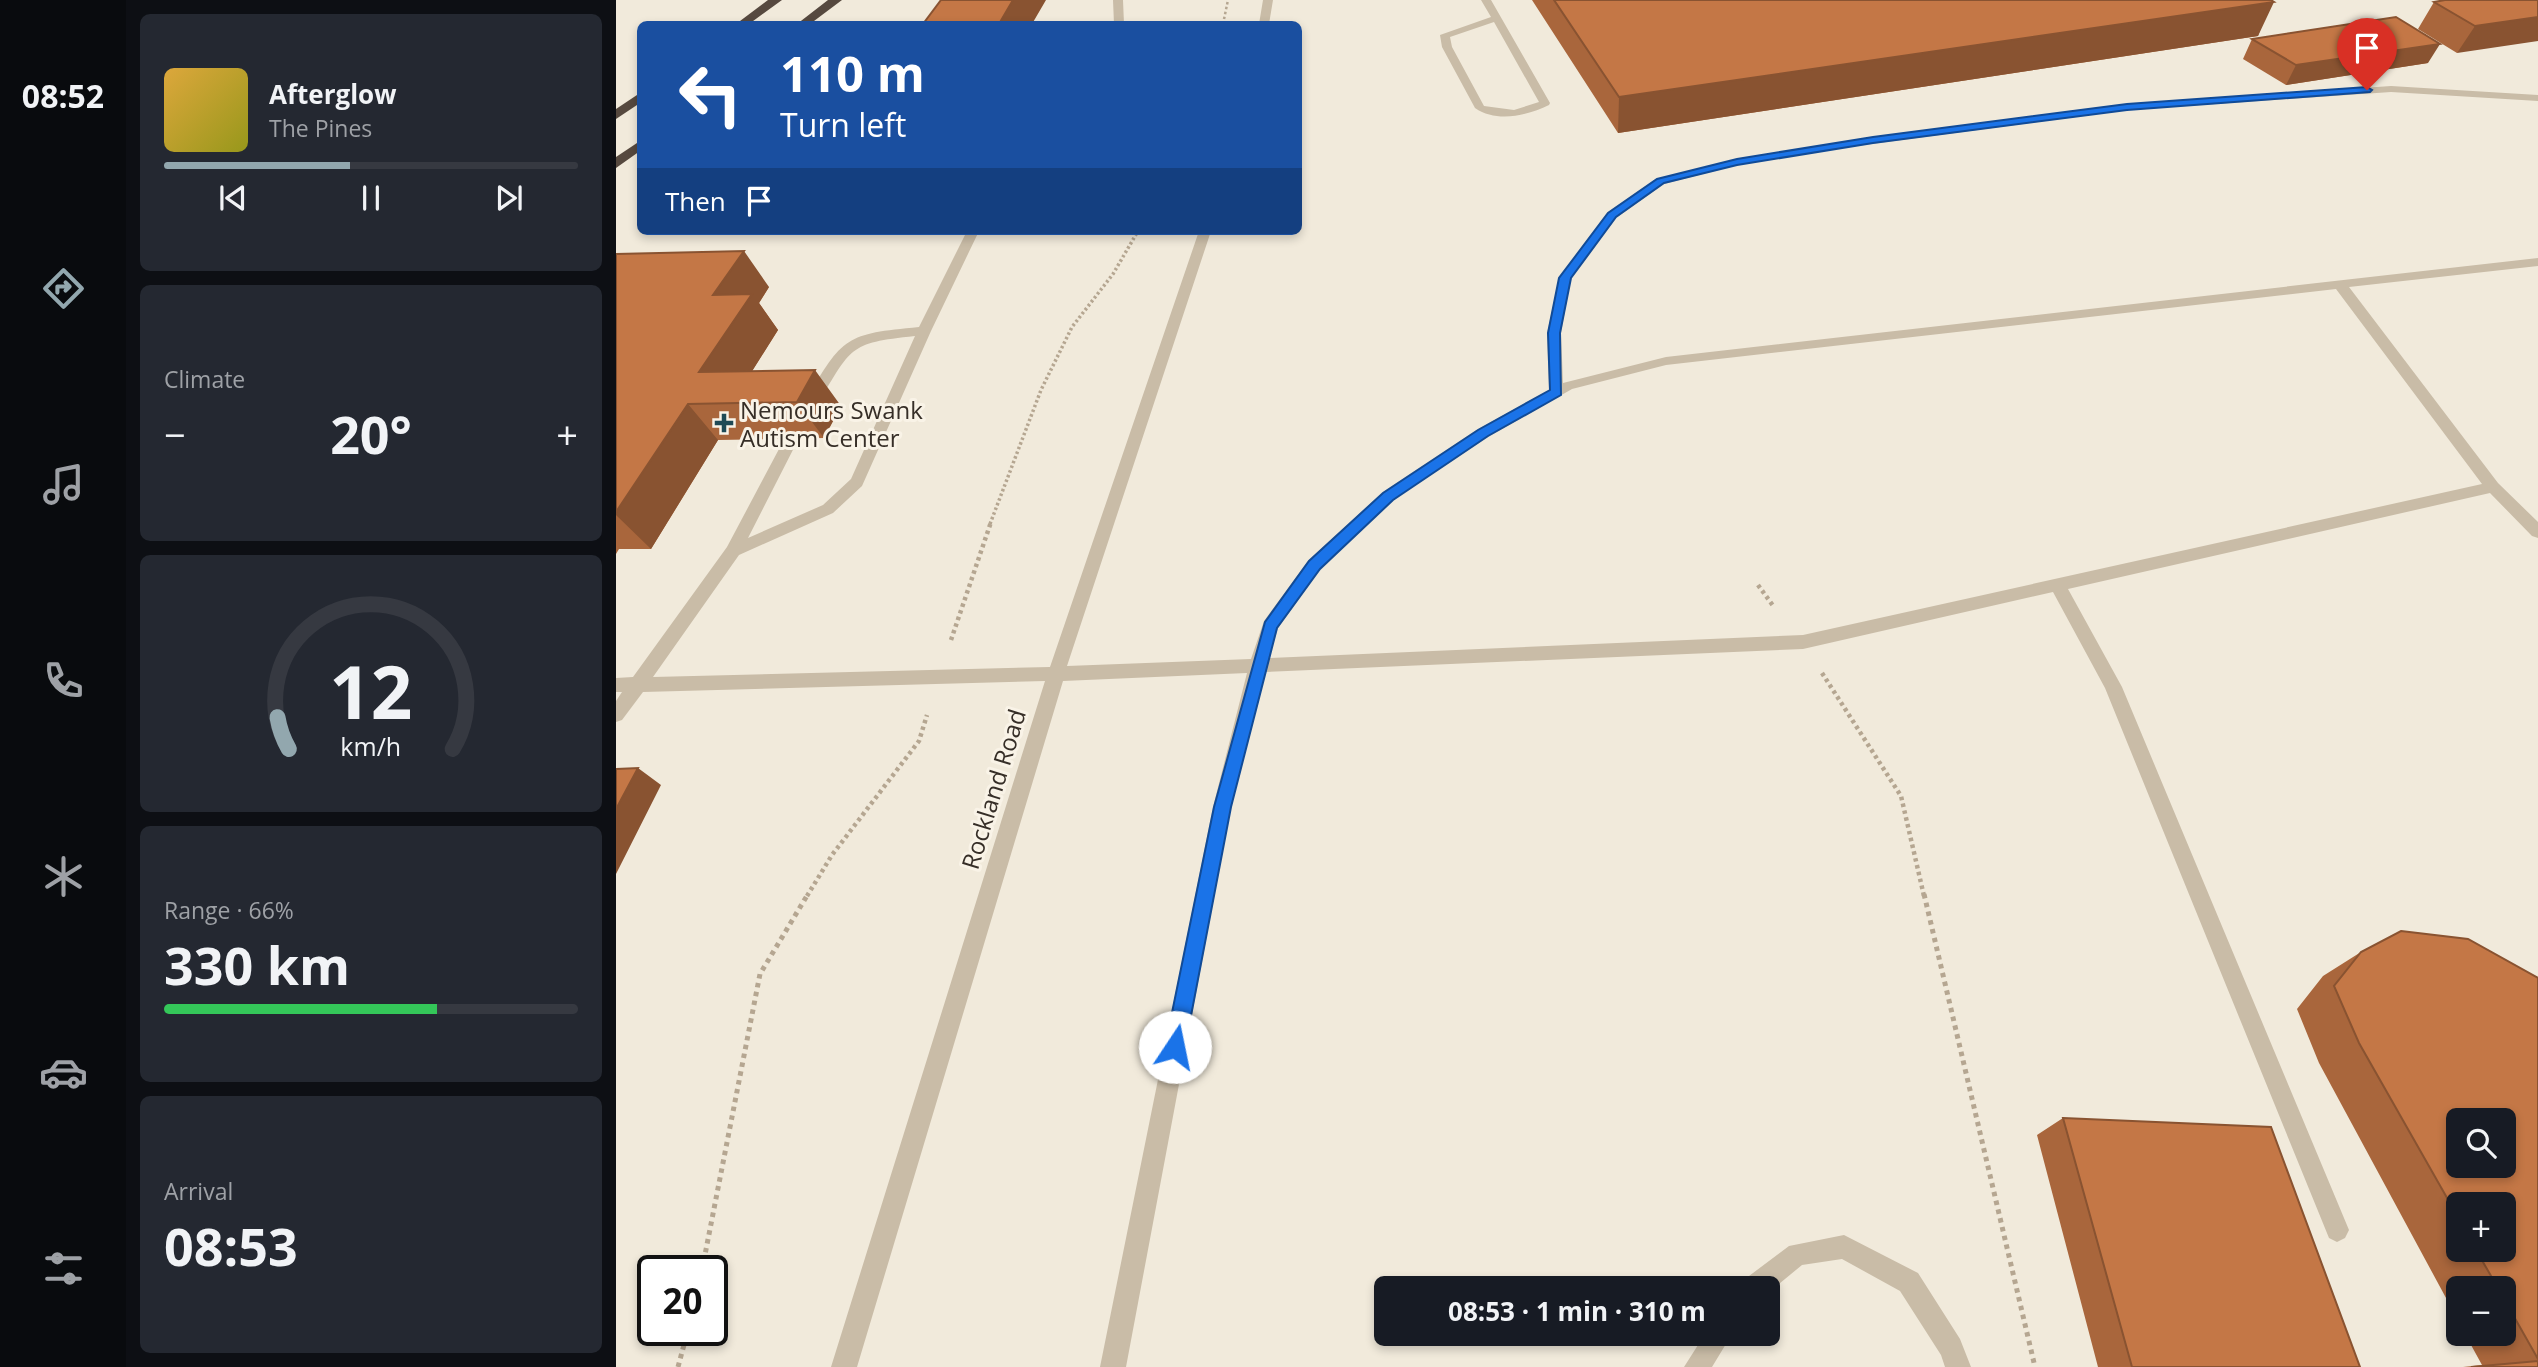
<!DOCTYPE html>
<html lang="en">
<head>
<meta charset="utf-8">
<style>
	body { margin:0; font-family:"Open Sans",sans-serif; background:#242831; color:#f1f3f6; height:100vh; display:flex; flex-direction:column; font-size:26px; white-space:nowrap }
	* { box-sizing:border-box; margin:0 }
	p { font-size:23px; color:#9ea1a6 }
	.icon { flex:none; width:38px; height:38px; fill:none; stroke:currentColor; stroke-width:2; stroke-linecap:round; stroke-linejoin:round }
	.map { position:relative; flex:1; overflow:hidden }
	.sheet { display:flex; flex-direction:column; gap:14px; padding:14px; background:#0d0f14; width:490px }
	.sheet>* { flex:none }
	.banner { position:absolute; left:21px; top:21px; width:665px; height:214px; border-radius:10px; box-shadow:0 4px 10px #0003; background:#1a4fa0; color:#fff; overflow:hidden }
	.fabs { position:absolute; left:1830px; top:1108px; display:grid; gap:14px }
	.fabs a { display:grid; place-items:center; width:70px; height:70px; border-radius:10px; background:#171b24; box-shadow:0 4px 10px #0003; font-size:35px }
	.speed { position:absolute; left:21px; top:1255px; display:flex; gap:14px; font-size:35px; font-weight:700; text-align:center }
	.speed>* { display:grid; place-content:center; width:91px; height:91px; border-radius:50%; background:#171b24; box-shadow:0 4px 10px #0003; line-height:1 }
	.speed .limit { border:4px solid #111; border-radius:10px; background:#fff; color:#111 }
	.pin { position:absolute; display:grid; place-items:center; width:60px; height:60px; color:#fff; margin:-72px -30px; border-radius:50% 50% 50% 0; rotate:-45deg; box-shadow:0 0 7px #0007 }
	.pin .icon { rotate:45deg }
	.me { position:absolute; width:77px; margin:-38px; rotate:11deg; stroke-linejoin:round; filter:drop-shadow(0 0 5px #0008) }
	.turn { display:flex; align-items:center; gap:24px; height:147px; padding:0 28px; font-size:32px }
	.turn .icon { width:91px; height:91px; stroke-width:2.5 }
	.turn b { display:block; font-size:49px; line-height:60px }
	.then { display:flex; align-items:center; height:66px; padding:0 28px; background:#0003; gap:14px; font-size:26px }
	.big { font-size:52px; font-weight:700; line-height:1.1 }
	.sheet .card { flex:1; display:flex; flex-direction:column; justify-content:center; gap:10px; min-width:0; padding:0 24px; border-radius:10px; background:#242831 }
	.sheet .dial { align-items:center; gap:0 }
	.dial svg { height:182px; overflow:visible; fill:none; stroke:#363941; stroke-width:7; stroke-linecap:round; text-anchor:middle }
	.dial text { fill:#f1f3f6; stroke:none }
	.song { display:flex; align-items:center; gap:21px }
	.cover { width:84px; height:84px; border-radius:10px; background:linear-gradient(135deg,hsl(40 70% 55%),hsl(60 70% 35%)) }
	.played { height:7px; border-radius:4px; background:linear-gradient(90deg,#92a7ae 45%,#363941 45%) }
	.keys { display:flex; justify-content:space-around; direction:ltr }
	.heat { display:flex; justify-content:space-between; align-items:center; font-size:38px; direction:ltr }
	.charge { height:10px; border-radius:5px; background:linear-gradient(90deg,#34c759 66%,#363941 0) }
	.trip { position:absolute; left:758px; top:1276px; width:406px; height:70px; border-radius:10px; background:#171b24; box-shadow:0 4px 10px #0003; font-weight:700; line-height:70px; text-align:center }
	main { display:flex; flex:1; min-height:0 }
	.tabs { display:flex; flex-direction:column; width:126px; justify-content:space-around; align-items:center; background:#090b0e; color:#9ea1a6 }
	.tabs .icon { width:49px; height:49px }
	.tabs .selected { color:#92a7ae }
	.tabs b { font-size:32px; color:#f1f3f6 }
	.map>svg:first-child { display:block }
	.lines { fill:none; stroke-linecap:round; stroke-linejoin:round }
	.path-far3 { stroke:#b5a691; stroke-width:2.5; stroke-dasharray:2.5 2.5; stroke-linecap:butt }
	.path-far2 { stroke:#b5a691; stroke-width:3.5; stroke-dasharray:2.5 2.5; stroke-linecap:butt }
	.path-far1 { stroke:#b5a691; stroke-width:4.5; stroke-dasharray:3.5 3.5; stroke-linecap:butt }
	.path { stroke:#b5a691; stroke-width:5; stroke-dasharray:4.5 4.5; stroke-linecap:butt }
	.minor { fill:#c9bca7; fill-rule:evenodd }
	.highway { fill:#56493f; fill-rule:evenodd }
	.wall { fill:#a9663c; fill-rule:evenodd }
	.shaded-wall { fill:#895331 }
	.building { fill:#c47746; stroke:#895331; stroke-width:2; fill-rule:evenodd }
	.route { fill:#1a73e8; stroke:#114b97; stroke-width:2 }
	.poi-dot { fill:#1e4a56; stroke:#f9f3e7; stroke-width:2.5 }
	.labels { text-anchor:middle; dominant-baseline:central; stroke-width:6; stroke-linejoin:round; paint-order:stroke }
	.poi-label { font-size:24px; fill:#362e27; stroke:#f9f3e7; text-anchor:start }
	.street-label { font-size:24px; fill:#362e27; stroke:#f9f3e7 }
</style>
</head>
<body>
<main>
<nav class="tabs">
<b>08:52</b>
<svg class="icon selected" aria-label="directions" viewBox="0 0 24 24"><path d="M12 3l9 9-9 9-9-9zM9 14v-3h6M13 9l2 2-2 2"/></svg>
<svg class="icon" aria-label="music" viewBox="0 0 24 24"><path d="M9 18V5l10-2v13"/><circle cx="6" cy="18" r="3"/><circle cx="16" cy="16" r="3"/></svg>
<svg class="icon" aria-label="phone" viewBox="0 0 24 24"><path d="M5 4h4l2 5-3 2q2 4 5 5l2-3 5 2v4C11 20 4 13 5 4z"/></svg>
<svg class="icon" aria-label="climate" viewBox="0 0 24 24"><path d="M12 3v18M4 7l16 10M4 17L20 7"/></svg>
<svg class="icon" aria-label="car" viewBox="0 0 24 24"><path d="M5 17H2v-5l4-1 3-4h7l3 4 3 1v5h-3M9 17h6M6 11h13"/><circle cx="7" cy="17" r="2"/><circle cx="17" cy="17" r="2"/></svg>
<svg class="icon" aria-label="filters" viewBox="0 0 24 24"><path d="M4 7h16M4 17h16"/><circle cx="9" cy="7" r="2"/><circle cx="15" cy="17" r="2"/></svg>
</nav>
<section class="sheet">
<div class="card">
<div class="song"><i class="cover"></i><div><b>Afterglow</b><p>The Pines</p></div></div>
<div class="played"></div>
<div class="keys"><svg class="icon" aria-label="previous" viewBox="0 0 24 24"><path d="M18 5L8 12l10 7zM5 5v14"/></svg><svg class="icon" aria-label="pause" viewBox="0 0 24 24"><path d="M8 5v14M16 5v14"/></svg><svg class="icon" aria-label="next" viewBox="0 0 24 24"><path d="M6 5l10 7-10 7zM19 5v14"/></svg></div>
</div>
<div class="card"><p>Climate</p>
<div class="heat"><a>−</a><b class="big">20°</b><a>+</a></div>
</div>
<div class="card dial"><svg viewBox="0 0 100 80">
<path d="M14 69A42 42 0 1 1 86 69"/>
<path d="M14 69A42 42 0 0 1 9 55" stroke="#92a7ae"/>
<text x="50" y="56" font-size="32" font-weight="700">12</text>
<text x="50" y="72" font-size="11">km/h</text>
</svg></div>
<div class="card"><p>Range · 66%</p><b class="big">330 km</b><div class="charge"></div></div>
<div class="card"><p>Arrival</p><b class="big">08:53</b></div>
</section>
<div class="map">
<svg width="1922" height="1367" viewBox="0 0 1922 1367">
	<rect width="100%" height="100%" fill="#f1eadb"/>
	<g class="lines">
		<path class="path-far3" d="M 607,24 L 612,0"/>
		<path class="path-far2" d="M 374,524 L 425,390 L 456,327 L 497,274 L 522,231"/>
		<path class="path-far1" d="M 1142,585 L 1158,607
			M 335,640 L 375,522
			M 1206,673 L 1285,796 L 1308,896
			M 191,896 L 216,855 L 303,741 L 311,715"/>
		<path class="path" d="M 1308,894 L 1419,1367
			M 86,1270 L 144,974 L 192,894
			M 62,1367 L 72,1330"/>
		<path class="minor" d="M 497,0 L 507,0 L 508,24 L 498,24 Z
			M 647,0 L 657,0 L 653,24 L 643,24 Z
			M 865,0 L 875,0 L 934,103 L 933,105 C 910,116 881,123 859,108 L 826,47 L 824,35 L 875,17 ZM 878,22 L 923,102 L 898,110 L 868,106 L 836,47 L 834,37 Z
			M 1775,86 L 1922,95 L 1922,101 L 1775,92 L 1512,110 L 1233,147 L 1121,165 L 1048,184 L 1000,218 L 955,278 L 945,333 L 947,383 L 1050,357 L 1922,258 L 1922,266 L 1733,287 L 1882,483 L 1922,522 L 1922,538 L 1916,536 L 1874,493 L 1452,589 L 1506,687 L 1733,1230 L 1729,1238 L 1721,1242 L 1713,1238 L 1489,688 L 1437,592 L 1187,649 L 649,672 L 615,807 L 510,1367 L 484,1367 L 597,807 L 631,673 L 447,681 L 241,1367 L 215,1367 L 429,681 L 27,692 L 6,720 L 0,722 L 0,701 L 6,692 L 0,692 L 0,678 L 17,677 L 111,547 L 171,434 L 176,433 L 183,438 L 132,538 L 207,505 L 235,479 L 299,336 C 231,343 236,348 202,403 L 197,405 L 190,400 C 227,336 230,334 303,327 L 351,231 L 363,231 L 315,331 L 246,486 L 217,513 L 123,555 L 37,677 L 434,667 L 583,231 L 595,231 L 451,666 L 635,659 L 648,621 L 692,561 L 767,492 L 862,429 L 933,390 L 931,333 L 943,278 L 992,212 L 1040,179 L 1121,159 L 1233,141 L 1512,104 ZM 1720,289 L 1866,484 L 1187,635 L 653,658 L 662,628 L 704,569 L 777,500 L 872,437 L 956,389 L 1050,365 Z
			M 1228,1235 L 1302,1273 L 1344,1339 L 1355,1367 L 1329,1367 L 1325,1355 L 1284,1291 L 1226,1259 L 1186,1265 L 1152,1293 L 1152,1288 L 1126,1288 L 1129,1279 L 1173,1246 Z
			M 1089,1334 L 1116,1334 L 1096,1367 L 1068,1367 Z"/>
		<path class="highway" d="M 152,0 L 166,0 L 133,24 L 120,24 Z
			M 212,0 L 226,0 L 194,24 L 181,24 Z
			M 24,93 L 24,103 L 0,119 L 0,109 Z
			M 24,141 L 24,151 L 0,168 L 0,157 Z"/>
	</g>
	<path class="wall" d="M 916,0 L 1655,0 L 1642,36 L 1002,133 Z
		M 1922,0 L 1841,53 L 1802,29 L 1818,2 Z
		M 1636,39 L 1812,63 L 1670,85 L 1627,59 Z
		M 0,254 L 153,287 L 143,303 L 162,330 L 136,371 L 225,406 L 208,438 L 102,440 L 35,549 L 3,549 L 0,554 Z
		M 1745,952 L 1922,978 L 1922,1367 L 1847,1367 L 1866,1365 L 1849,1334 L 1888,1334 L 1888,1288 L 1843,1288 L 1843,1322 L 1703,1063 L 1681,1009 L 1707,976 ZM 1843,1204 L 1888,1250 L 1843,1250 Z
		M 1447,1118 L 1744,1367 L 1482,1367 L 1421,1135 Z"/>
	<path class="shaded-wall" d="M 397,0 L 430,0 L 416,24 L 383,24 Z
		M 1658,2 L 1642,36 L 1002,133 L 1003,97 Z
		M 1922,17 L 1922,41 L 1841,53 L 1859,26 Z
		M 1824,44 L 1812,63 L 1670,85 L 1680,65 Z
		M 128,251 L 153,287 L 143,303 L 162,330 L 116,403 L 83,372 L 97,295 Z
		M 199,370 L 225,406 L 208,438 L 181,402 Z
		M 72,404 L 102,440 L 35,549 L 0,515 L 0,512 Z
		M 22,768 L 45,785 L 0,874 L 0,809 Z"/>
	<path class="building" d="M 325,0 L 397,0 L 383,24 L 444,23 L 443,24 L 307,24 Z
		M 938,0 L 1655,0 L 1658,2 L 1003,97 Z
		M 1829,0 L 1922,0 L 1922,17 L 1859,26 L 1818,2 Z
		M 1780,17 L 1824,44 L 1680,65 L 1636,39 Z
		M 128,251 L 97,295 L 136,294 L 83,372 L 199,370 L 181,402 L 72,404 L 0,512 L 0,254 Z
		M 22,768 L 0,809 L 0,769 Z
		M 1785,931 L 1852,939 L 1922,978 L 1922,1359 L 1888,1299 L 1888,1288 L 1882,1288 L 1860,1250 L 1888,1250 L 1888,1204 L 1843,1204 L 1843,1219 L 1743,1043 L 1718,986 L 1745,952 ZM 1843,1120 L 1888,1120 L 1888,1166 L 1843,1166 Z
		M 1447,1118 L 1655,1127 L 1744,1367 L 1516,1367 Z
		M 1922,1361 L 1922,1367 L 1855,1367 Z"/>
	<path class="route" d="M 1751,87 L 1756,90 L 1754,92 L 1511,110 L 1257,143 L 1121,165 L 1048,183 L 1000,217 L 955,278 L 944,333 L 945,395 L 872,436 L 777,500 L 704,569 L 661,628 L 615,807 L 569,1047 L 566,1054 L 559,1057 L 552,1054 L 549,1047 L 598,807 L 649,622 L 693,561 L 767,493 L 862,430 L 934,390 L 932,333 L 943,278 L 992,213 L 1041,179 L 1121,159 L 1257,137 L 1511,104 Z"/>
	<path class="poi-dot" d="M104.5 412.5h7v7h7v7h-7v7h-7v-7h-7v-7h7z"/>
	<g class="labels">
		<g class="poi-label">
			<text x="124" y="409">Nemours Swank<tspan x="124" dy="28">Autism Center</tspan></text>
		</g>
		<g class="street-label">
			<text transform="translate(377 789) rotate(-73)">Rockland Road</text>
		</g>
	</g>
</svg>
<div class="fabs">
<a><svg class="icon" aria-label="search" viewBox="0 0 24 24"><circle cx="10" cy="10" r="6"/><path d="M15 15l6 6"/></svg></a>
<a>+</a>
<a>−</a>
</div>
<div class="speed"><div class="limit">20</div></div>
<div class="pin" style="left:1751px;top:90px;background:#d93025"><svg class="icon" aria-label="arrive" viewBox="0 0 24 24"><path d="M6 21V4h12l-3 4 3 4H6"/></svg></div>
<svg class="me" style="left:559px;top:1047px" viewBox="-20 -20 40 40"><circle r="19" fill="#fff"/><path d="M0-13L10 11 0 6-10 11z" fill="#1a73e8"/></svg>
<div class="trip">08:53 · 1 min · 310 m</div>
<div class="banner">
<div class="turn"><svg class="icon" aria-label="left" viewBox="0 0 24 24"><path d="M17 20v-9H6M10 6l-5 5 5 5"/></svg><div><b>110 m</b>Turn left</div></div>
<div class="then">Then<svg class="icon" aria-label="arrive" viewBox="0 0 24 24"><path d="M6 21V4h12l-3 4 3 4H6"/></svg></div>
</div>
</div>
</main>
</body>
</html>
